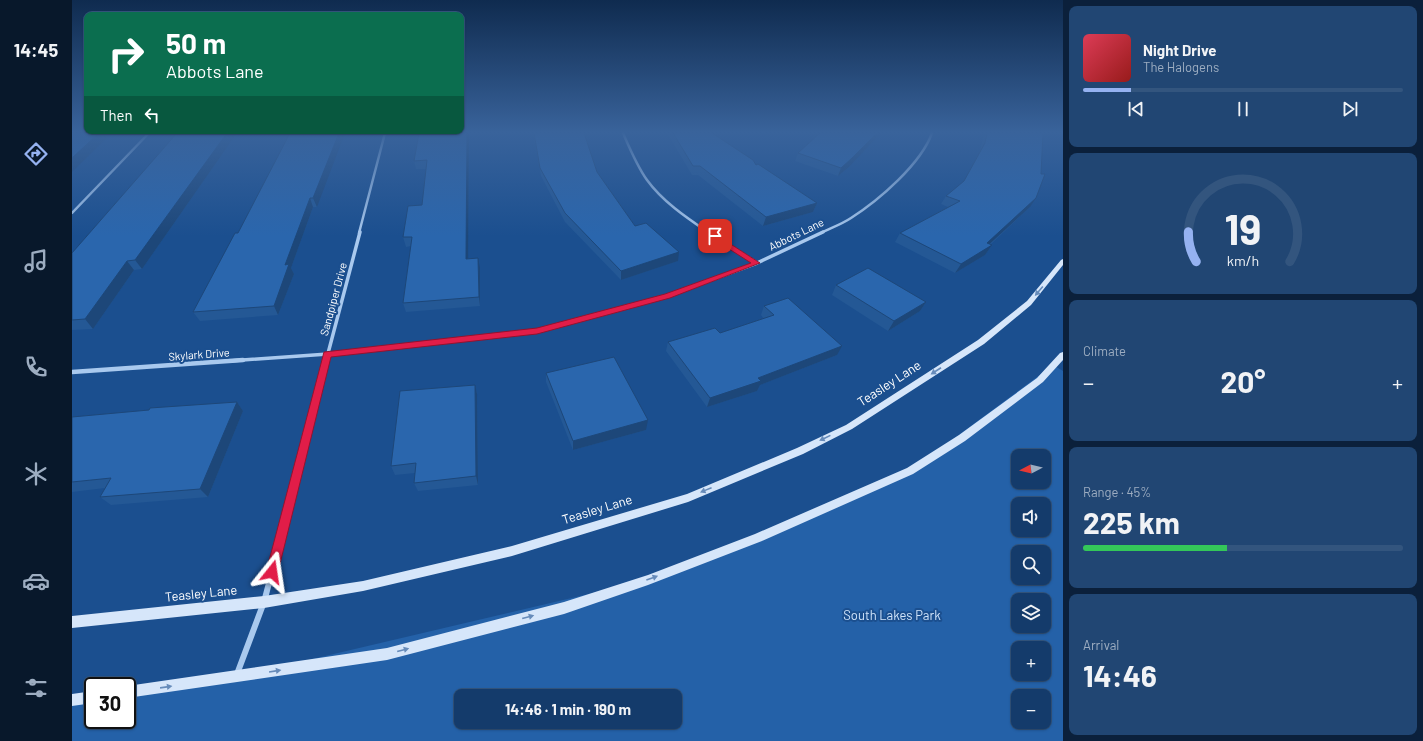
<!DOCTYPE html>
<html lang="en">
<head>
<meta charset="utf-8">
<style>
	body { margin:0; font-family:Barlow,sans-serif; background:#214673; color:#f1f3f6; height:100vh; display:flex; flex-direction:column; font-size:15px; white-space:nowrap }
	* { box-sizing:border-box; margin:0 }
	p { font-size:13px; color:#9dadc1 }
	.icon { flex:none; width:22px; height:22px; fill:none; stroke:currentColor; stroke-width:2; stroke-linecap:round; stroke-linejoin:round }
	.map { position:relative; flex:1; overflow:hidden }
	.details { display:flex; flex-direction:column; gap:6px; padding:6px; background:#0b203b; width:360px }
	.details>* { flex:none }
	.guide { position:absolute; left:12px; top:12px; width:380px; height:122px; border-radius:8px; box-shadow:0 1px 3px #0004,0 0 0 1px #33557e; background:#0b6e4f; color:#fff; overflow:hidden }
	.needle { width:26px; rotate:263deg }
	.controls { position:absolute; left:939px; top:449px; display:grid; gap:8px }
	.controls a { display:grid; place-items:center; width:40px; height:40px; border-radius:8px; background:#143b6b; box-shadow:0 1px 3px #0004,0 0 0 1px #33557e; font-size:20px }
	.speed { position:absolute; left:12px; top:677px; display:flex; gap:8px; font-size:20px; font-weight:700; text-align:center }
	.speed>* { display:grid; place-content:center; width:52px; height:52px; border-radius:50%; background:#143b6b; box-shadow:0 1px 3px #0004,0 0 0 1px #33557e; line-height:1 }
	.speed .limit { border:2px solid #111; border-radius:6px; background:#fff; color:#111 }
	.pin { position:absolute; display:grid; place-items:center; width:34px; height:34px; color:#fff; margin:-17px; border-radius:8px; box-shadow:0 2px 6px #0006 }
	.me { position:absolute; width:44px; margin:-22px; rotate:15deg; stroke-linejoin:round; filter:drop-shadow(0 0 3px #0008) }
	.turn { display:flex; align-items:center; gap:14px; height:84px; padding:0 16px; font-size:18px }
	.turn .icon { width:52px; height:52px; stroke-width:2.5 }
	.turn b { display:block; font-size:28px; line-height:34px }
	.then { display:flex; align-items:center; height:38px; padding:0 16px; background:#0003; gap:8px; font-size:15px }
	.big { font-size:30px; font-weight:700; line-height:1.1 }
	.details .widget { flex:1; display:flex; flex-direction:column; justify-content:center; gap:6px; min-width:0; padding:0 14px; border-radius:8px; background:#214673 }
	.details .dial { align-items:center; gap:0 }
	.dial svg { height:104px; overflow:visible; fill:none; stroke:#33557e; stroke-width:7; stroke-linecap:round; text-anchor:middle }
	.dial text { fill:#f1f3f6; stroke:none }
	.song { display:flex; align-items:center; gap:12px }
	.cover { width:48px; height:48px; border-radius:6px; background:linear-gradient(135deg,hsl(350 70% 55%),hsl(0 70% 35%)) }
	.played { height:4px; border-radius:2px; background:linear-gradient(90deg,#95b2f1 15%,#33557e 15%) }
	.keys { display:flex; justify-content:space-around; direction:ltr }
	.heat { display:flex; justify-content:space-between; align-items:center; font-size:22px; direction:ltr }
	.charge { height:6px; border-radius:3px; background:linear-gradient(90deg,#34c759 45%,#33557e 0) }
	.trip { position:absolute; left:382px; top:689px; width:228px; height:40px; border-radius:8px; background:#143b6b; box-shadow:0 1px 3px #0004,0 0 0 1px #33557e; font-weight:700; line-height:40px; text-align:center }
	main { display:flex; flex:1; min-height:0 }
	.tabs { display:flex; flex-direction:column; width:72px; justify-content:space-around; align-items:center; background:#08182b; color:#9dadc1 }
	.tabs .icon { width:28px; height:28px }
	.tabs .selected { color:#95b2f1 }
	.tabs b { font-size:18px; color:#f1f3f6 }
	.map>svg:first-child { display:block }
	.green { fill:#2461a8; fill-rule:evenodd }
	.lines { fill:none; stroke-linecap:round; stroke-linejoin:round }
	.street-far3 { stroke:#a9c9ee; stroke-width:2.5 }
	.street-far2 { stroke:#a9c9ee; stroke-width:3.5 }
	.street-far1 { stroke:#a9c9ee; stroke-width:4.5 }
	.street { stroke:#a9c9ee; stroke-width:6 }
	.secondary { fill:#d6e6fa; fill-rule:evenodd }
	.wall { fill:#245895 }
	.shaded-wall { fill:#1d4779 }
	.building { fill:#2a66ad; stroke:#1d4779 }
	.oneway { fill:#668bba }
	.route { fill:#e11d48; stroke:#92132f }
	.labels { text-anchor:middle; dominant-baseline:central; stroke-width:4; stroke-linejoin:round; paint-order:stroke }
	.street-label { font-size:11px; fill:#fff; stroke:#1b4f8f }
	.near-street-label { font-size:13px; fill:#fff; stroke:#1b4f8f }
	.near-park-label { font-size:13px; fill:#cfe3fa; stroke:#1b4f8f }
</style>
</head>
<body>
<main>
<nav class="tabs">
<b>14:45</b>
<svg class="icon selected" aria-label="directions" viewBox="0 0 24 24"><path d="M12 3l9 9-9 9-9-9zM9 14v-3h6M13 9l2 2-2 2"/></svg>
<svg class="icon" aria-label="music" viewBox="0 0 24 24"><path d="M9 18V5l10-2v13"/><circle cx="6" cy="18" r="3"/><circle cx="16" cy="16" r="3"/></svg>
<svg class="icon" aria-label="phone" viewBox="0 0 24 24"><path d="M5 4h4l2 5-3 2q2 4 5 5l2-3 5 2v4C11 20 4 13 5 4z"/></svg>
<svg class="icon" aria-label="climate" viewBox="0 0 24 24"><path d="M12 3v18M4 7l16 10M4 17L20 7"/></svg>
<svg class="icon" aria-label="car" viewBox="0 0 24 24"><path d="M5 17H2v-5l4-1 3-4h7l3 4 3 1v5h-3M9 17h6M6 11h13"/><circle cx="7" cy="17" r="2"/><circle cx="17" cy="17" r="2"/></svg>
<svg class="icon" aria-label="filters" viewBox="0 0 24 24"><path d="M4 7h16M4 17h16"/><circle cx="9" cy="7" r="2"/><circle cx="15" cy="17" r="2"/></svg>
</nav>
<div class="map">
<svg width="991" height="741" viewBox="0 0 991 741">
	<rect width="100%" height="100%" fill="#1b4f8f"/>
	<path class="green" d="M 981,365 L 991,371 L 991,741 L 0,741 L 0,699 L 21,696 L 21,720 L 55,720 L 55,692 L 164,677 L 576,580 L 838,471 ZM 946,456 L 972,456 L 972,482 L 946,482 ZM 946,504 L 972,504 L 972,530 L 946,530 ZM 946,552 L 972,552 L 972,578 L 946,578 ZM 946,600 L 972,600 L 972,626 L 946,626 ZM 946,648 L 972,648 L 972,674 L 946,674 ZM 389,696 L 603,696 L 603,722 L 389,722 ZM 946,696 L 972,696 L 972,722 L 946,722 Z"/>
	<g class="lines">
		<path class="street-far3" d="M 551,133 C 558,149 565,166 575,180 C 591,202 615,218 637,233
			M 0,213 L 77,133
			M 287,233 L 313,133
			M 749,233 C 759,228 770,224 779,218 C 807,200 849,164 860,133"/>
		<path class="street-far2" d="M 635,232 L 685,263
			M 157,361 L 256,354 L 465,331 L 595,296 L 685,263 L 751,232
			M 254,361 L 288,232"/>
		<path class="street-far1" d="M 0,372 L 171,360
			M 211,527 L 254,360"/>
		<path class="street" d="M 165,674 L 192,602 L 212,526"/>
		<path class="secondary" d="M 991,259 L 991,265 L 959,305 L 912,344 L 780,429 L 731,454 L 616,502 L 440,556 L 291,591 L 192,608 L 0,628 L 0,616 L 192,596 L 291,581 L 440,546 L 615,494 L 725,448 L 774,425 L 906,340 L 955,301 L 989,260 Z
			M 991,352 L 991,360 L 971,382 L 893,441 L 841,474 L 690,541 L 576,585 L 492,614 L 315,660 L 55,698 L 55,686 L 315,648 L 492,602 L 576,575 L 683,534 L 835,468 L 887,435 L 965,378 L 988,353 Z
			M 21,691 L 21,703 L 0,706 L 0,694 Z"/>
	</g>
	<path class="wall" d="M 105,133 L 165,133 L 70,269 L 62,270 L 21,329 L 0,330 L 0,253 Z
		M 218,133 L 245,207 L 241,207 L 219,268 L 222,274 L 206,315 L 128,321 L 121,312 L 166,233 Z
		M 347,133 L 405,133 L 405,135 L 397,136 L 396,259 L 408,268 L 408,306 L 334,312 L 331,303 L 339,246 L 334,247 L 331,237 L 350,205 L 354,169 L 344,169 L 342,161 Z
		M 461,133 L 512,133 L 525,172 L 563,226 L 606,261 L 549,280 L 493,222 L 469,176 Z
		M 595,133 L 640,133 L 684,165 L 745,203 L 741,212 L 691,226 L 626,175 L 620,175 Z
		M 748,133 L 809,133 L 777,167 L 766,176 L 723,161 L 726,153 Z
		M 912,133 L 971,133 L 958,207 L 918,245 L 920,245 L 913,255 L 883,273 L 823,242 L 828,233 L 876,207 L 869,204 L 874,196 L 892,181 L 908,151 Z
		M 764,285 L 854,302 L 848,311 L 816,331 L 760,295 Z
		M 692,306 L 765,355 L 688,385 L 685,391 L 635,407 L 594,351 L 596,342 L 648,333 L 692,319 L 689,315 Z
		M 474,373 L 574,430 L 501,450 L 474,382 Z
		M 403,385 L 405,394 L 406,485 L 346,491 L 342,483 L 343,473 L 323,475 L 319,466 Z
		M 165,402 L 171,411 L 136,497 L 39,505 L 28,497 L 33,488 L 0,492 L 0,417 Z"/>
	<path class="shaded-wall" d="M 27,133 L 40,133 L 0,172 L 0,158 Z
		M 155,133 L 165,133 L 70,269 L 63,260 Z
		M 267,133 L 273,133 L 245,207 L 241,198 Z
		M 395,133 L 396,133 L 397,136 L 396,268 L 394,259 Z
		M 805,133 L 809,133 L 777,167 L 766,176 L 769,168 Z
		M 238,198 L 241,207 L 219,268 L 222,274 L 206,315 L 202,306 L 213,265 Z
		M 964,198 L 958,207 L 911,250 L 920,245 L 913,255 L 883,273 L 889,264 Z
		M 745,203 L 741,212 L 691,226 L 694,217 Z
		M 607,252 L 606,261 L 549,280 L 549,271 Z
		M 406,258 L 408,268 L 408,306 L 407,297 Z
		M 55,261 L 62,270 L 21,329 L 13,319 Z
		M 854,302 L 848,311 L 816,331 L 822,321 Z
		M 770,346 L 765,355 L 688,385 L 685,391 L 635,407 L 638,398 L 686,378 Z
		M 403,385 L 405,394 L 406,485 L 404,476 Z
		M 165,402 L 171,411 L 136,497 L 128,489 Z
		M 576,420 L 574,430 L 501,450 L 501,441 Z"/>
	<path class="building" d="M 0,133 L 27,133 L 0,158 Z
		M 105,133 L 155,133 L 63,260 L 55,261 L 13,319 L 0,320 L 0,253 Z
		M 218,133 L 267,133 L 241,198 L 238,198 L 213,265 L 217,264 L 202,306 L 121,312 L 163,233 L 166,233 Z
		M 347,133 L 395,133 L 394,259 L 406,258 L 407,297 L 331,303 L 340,237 L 331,237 L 336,206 L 350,205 L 355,160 L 342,161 Z
		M 462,133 L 512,133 L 525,172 L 563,226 L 574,223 L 607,252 L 549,271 L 493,213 L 468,168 Z
		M 601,133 L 640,133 L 681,160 L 684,165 L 686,164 L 745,203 L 694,217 L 628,166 L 621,166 Z
		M 748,133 L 805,133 L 780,158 L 769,168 L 726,153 Z
		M 915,133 L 971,133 L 969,174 L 973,174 L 964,198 L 915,243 L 920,245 L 889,264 L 828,233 L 888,201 L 874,196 L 892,181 L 913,143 Z
		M 796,268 L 854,302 L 822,321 L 764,285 Z
		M 716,298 L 770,346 L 686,378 L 689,381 L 638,398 L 596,342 L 643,328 L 648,333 L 702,315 L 692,306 Z
		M 542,357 L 576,420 L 501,441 L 474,373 Z
		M 403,385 L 404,476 L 342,483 L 344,463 L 319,466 L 328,391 Z
		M 165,402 L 128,489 L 28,497 L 39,478 L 0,482 L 0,417 L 77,410 L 78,408 Z"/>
	<defs><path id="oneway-solid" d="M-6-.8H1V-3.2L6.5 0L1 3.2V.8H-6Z"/></defs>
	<g class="oneway">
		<use href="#oneway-solid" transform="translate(967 291) rotate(130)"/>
		<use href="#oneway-solid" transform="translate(864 371) rotate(147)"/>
		<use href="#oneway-solid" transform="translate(753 438) rotate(154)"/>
		<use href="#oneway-solid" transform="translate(634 490) rotate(158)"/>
		<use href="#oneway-solid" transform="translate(580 578) rotate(-20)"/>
		<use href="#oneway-solid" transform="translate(456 617) rotate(-15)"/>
		<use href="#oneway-solid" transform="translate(331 650) rotate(-15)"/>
		<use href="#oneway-solid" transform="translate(203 671) rotate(-9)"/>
		<use href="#oneway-solid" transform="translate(94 687) rotate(-8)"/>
	</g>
	<linearGradient id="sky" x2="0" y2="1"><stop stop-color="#0f2b4f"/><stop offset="0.56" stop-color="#39639b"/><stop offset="1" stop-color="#39639b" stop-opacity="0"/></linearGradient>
	<rect width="991" height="236" fill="url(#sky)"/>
	<path class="route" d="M 643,234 L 688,263 L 598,298 L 465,334 L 259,357 L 206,572 L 205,576 L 200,578 L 196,576 L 194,572 L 252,352 L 465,328 L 593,294 L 679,263 L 640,238 L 639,236 Z"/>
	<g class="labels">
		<g class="street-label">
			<text transform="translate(724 234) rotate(-26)">Abbots Lane</text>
			<text transform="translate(261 299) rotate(-75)">Sandpiper Drive</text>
			<text transform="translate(127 354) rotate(-4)">Skylark Drive</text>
		</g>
		<g class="near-street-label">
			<text transform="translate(817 383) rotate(-33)">Teasley Lane</text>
			<text transform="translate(525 509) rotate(-17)">Teasley Lane</text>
			<text transform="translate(129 593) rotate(-6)">Teasley Lane</text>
		</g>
		<g class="near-park-label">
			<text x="820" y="615">South Lakes Park</text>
		</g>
	</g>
</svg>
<div class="controls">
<a><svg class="needle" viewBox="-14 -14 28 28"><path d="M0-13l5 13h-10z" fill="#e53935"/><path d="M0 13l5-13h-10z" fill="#9dadc1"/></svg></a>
<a><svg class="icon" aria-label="sound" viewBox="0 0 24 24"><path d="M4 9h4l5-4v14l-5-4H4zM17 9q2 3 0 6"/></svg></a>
<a><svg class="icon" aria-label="search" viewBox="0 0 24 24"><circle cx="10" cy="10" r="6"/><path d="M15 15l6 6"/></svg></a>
<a><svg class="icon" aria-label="layers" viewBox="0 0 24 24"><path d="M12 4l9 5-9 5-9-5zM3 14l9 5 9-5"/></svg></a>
<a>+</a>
<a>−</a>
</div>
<div class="speed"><div class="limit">30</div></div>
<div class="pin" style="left:643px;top:236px;background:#d93025"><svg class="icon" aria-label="arrive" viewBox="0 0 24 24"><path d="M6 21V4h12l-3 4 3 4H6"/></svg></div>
<svg class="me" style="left:200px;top:572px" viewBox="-20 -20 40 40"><path d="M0-17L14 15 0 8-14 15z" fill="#e11d48" stroke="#fff" stroke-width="4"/></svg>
<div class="trip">14:46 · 1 min · 190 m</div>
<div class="guide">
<div class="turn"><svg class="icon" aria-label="right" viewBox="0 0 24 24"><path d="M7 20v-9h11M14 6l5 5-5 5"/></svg><div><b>50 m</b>Abbots Lane</div></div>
<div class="then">Then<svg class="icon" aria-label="left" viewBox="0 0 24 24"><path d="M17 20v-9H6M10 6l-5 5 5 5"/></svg></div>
</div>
</div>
<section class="details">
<div class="widget">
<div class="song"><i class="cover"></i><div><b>Night Drive</b><p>The Halogens</p></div></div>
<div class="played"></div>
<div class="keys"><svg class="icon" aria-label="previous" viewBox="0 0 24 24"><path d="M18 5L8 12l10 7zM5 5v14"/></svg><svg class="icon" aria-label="pause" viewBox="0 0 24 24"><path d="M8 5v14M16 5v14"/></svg><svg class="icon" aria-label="next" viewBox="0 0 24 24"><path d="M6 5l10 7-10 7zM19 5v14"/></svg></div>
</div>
<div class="widget dial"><svg viewBox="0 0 100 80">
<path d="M14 69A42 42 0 1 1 86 69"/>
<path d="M14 69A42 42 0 0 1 8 46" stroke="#95b2f1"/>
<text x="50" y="56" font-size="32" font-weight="700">19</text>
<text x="50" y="72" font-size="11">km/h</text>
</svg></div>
<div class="widget"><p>Climate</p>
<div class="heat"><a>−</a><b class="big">20°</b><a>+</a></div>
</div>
<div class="widget"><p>Range · 45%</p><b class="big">225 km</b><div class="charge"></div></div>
<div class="widget"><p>Arrival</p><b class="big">14:46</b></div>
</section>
</main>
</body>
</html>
